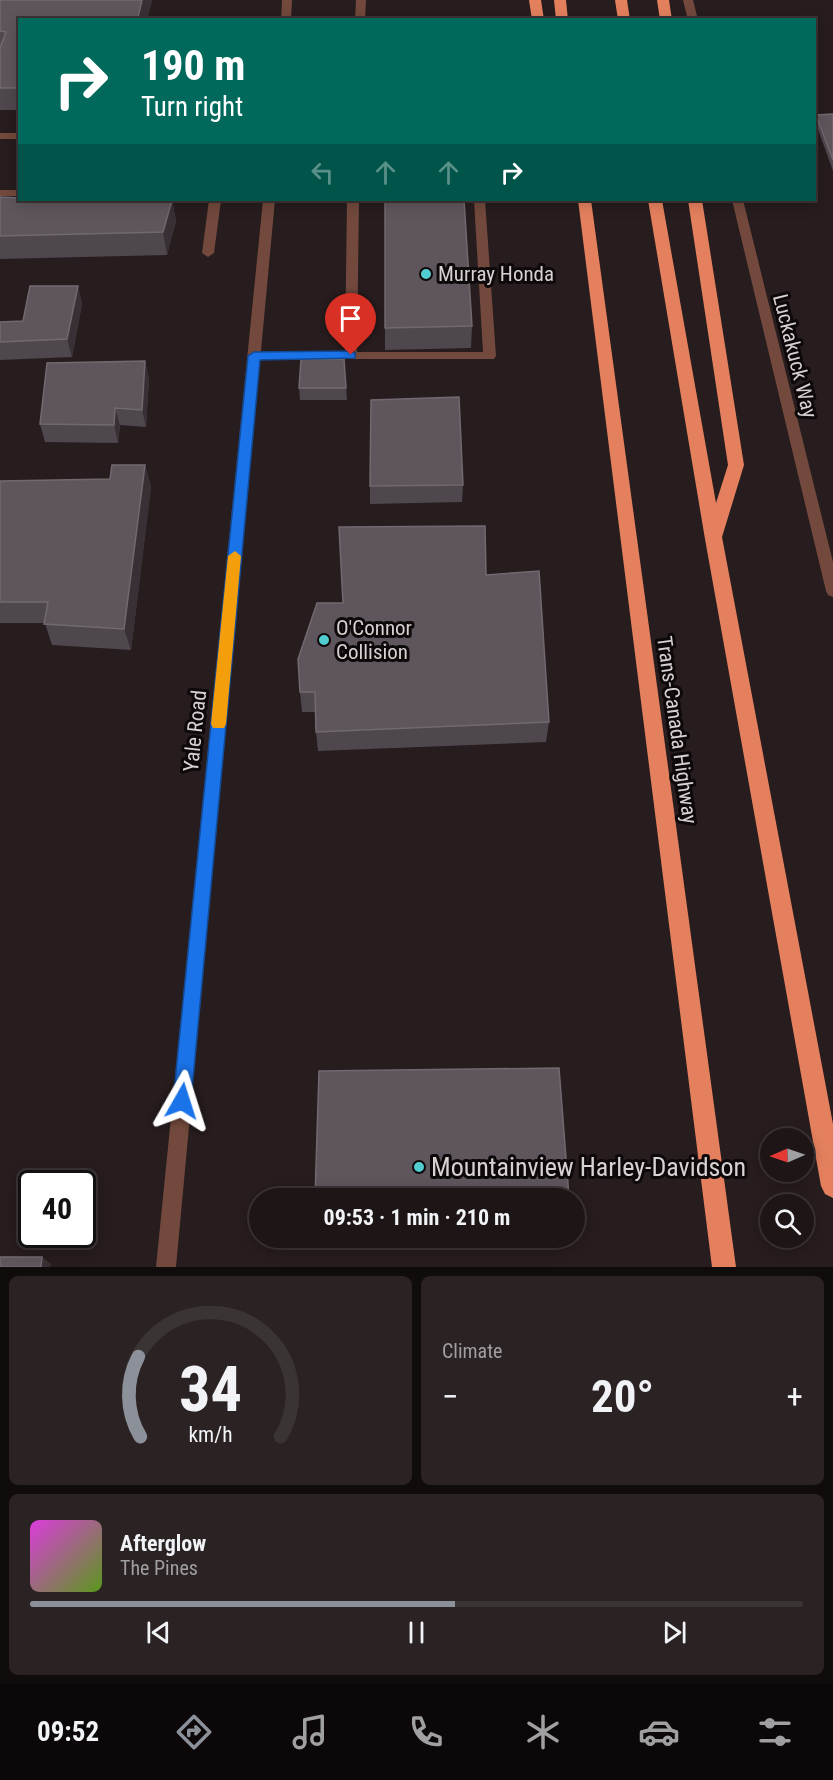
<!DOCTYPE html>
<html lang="en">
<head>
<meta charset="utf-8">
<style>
	body { margin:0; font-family:"Roboto Condensed",sans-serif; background:#2a2223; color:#f1f3f6; height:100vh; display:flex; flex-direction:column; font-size:22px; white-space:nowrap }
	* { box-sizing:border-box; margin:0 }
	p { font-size:20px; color:#a09fa1 }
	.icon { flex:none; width:33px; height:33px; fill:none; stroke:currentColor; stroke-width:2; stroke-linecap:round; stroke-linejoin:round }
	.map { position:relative; height:1267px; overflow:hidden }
	.details { display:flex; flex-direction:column; gap:9px; padding:9px; background:#100c0c; flex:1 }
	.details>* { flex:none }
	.guide { position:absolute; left:18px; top:18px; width:798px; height:183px; border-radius:0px; box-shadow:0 3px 15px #0003,0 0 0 2px #3b3435; background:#00695c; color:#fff; overflow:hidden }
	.needle { width:39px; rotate:268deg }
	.buttons { position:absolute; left:760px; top:1128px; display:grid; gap:12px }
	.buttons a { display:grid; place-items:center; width:54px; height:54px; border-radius:50%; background:#1d1516; box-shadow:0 3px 15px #0003,0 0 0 2px #3b3435; font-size:30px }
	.speed { position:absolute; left:18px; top:1170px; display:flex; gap:12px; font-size:30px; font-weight:700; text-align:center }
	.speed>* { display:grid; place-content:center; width:78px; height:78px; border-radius:50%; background:#1d1516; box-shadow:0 3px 15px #0003,0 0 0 2px #3b3435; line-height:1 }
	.speed .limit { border:3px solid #111; border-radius:9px; background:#fff; color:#111 }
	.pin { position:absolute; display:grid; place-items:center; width:51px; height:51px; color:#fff; margin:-62px -26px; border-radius:50% 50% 50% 0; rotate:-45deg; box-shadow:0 0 6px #0007 }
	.pin .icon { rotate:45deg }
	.me { position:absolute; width:66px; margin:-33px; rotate:6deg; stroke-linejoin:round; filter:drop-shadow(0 0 4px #0008) }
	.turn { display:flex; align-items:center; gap:21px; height:126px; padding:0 24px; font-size:27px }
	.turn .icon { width:78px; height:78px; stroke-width:2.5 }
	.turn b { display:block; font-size:42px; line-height:51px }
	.lanes { display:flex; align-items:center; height:57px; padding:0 24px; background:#0003; justify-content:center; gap:30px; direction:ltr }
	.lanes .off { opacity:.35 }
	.big { font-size:45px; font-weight:700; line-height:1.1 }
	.details .tile { flex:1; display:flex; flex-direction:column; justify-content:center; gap:9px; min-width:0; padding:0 21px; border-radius:9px; background:#2a2223 }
	.details .dial { align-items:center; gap:0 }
	.dial svg { height:156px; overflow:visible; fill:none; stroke:#3b3435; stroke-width:7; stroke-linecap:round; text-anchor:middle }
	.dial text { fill:#f1f3f6; stroke:none }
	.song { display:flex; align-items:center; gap:18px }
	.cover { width:72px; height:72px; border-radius:9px; background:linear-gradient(135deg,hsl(300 70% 55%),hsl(90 70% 35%)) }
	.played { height:6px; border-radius:3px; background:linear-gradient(90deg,#8c9099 55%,#3b3435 55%) }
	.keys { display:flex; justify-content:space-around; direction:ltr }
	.heat { display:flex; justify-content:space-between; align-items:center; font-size:33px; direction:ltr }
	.details .tiles { flex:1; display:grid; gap:9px; grid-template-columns:1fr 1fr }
	.tile:last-child { grid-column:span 2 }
	.trip { position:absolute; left:249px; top:1188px; width:336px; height:60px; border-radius:30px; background:#1d1516; box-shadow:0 3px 15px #0003,0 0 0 2px #3b3435; font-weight:700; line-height:60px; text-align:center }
	.tabs { display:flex; height:96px; justify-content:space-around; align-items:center; background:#0c0809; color:#a09fa1 }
	.tabs .icon { width:42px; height:42px }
	.tabs .active { color:#8c9099 }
	.tabs b { font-size:27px; color:#f1f3f6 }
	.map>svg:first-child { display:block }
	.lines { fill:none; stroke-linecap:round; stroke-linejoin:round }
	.service { fill:#72493c; fill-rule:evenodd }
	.tertiary { fill:#72493c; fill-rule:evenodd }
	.motorway { fill:#e4805e; fill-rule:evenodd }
	.wall { fill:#4f474e }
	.shaded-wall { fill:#393035 }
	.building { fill:#5e565c; stroke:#71696f; stroke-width:1.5 }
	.route { fill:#1a73e8; stroke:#114b97; stroke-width:1.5 }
	.slow { fill:#f59e0b }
	.poi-dot { fill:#52cdcf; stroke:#0d0809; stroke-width:2 }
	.labels { text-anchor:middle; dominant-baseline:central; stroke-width:6; stroke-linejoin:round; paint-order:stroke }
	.poi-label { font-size:21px; fill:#d8d1d2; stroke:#0d0809; text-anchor:start }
	.street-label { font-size:21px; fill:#d8d1d2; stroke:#0d0809 }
	.near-poi-label { font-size:26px; fill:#d8d1d2; stroke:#0d0809; text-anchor:start }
</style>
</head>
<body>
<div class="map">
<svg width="833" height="1267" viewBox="0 0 833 1267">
	<rect width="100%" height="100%" fill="#271c1e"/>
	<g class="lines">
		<path class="service" d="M 356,0 L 366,0 L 365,20 L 355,20 Z
			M 0,133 L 20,133 L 20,139 L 0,139 Z
			M 0,190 L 20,190 L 20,196 L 0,196 Z
			M 209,200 L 221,200 L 214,253 L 208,257 L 202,253 Z
			M 347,200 L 359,200 L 357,352 L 483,352 L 474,200 L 485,200 L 496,356 L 494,359 L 250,359 L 248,356 L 250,353 L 254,352 L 345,352 Z"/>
		<path class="tertiary" d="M 282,0 L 292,0 L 291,20 L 281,20 Z
			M 683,0 L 693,0 L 698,20 L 688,20 Z
			M 263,200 L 275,200 L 176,1267 L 156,1267 Z
			M 732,200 L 743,200 L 833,562 L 833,597 L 828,595 L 826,591 Z"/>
		<path class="motorway" d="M 529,0 L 541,0 L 544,20 L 532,20 Z
			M 554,0 L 566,0 L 568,20 L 556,20 Z
			M 615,0 L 627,0 L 630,20 L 618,20 Z
			M 657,0 L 669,0 L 672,20 L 660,20 Z
			M 578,200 L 591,200 L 736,1267 L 712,1267 Z
			M 648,200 L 662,200 L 716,503 L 728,465 L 688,200 L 702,200 L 744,465 L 722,537 L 833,1124 L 833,1198 L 825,1194 L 821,1186 L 705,539 Z"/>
	</g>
	<path class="wall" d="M 0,0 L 152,0 L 147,20 L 20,20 L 20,110 L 0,110 Z
		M 833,114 L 833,171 L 815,121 L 816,115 Z
		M 0,197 L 20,200 L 172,200 L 176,221 L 167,255 L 0,259 Z
		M 78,286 L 82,304 L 72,357 L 0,360 L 0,322 L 23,321 Z
		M 472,326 L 471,348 L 385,350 L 385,328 Z
		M 344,359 L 347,400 L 300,400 L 299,388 Z
		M 145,361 L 149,379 L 146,427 L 120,425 L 118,443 L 45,442 L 40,424 Z
		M 145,465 L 151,487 L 131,650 L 52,645 L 45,623 L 0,623 L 0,481 L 110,479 Z
		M 463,485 L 462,502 L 370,504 L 370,486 Z
		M 486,575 L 549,722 L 546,742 L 318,751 L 316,732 L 315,712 L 302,712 L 300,692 L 343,603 Z
		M 569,1197 L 568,1198 L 315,1198 Z"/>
	<path class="shaded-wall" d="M 142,0 L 152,0 L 147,20 L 138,20 L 138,17 Z
		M 172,200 L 176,221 L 167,255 L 163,232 Z
		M 78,286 L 82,304 L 72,357 L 67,339 Z
		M 145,361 L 149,379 L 146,427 L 142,410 Z
		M 115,408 L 120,425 L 118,443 L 114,425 Z
		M 145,465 L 151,487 L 131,650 L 124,629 Z
		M 42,1257 L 51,1264 L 50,1267 L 41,1267 Z"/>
	<path class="building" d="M 0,0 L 142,0 L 138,17 L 75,17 L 74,20 L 20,20 L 20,88 L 0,88 L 0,48 L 6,32 L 0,31 Z
		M 833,114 L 833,160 L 816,115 Z
		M 0,197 L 20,198 L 20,200 L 172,200 L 163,232 L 0,236 Z
		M 385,200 L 464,200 L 472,326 L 385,328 Z
		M 30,286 L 78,286 L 67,339 L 0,342 L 0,322 L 23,321 Z
		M 301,359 L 344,359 L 346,388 L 299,388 Z
		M 145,361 L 142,410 L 115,408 L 114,425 L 40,424 L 47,363 Z
		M 459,397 L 463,485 L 370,486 L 371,400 Z
		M 112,465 L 145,465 L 124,629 L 44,624 L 48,602 L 0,602 L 0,481 L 110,479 Z
		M 485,526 L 486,575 L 539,571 L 549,722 L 316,732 L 315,692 L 300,692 L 298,659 L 317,603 L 343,603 L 339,527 Z
		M 559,1068 L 569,1197 L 485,1198 L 315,1198 L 319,1071 Z
		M 0,1257 L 42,1257 L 41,1267 L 0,1267 Z"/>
	<path class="route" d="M 351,351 L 355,353 L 355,358 L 260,360 L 191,1101 L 188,1107 L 182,1109 L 176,1107 L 173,1101 L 248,356 L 254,352 Z"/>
	<path class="slow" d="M 235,551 L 241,556 L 226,724 L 224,728 L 213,728 L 211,724 L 228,556 Z"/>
	<g class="poi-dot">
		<circle cx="426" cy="274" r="6"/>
		<circle cx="324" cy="640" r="6"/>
		<circle cx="419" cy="1167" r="6"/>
	</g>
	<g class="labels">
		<g class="poi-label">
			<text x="438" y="274">Murray Honda</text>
			<text x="336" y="628">O'Connor<tspan x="336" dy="24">Collision</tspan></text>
		</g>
		<g class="street-label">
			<text transform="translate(795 356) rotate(76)">Luckakuck Way</text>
			<text transform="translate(677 730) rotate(82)">Trans-Canada Highway</text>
			<text transform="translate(195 731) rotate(-84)">Yale Road</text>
		</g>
		<g class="near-poi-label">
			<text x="431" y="1167">Mountainview Harley-Davidson</text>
		</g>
	</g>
</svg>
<div class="buttons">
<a><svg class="needle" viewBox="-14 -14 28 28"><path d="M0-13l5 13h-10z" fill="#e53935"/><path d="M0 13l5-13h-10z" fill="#a09fa1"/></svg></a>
<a><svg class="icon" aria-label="search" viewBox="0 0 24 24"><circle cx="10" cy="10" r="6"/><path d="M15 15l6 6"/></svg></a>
</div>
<div class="speed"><div class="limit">40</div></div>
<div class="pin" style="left:351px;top:355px;background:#d93025"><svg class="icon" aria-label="arrive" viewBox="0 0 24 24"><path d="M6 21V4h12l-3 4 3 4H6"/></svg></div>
<svg class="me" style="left:182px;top:1101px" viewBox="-20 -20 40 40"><path d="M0-17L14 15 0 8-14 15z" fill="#1a73e8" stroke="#fff" stroke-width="4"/></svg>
<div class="trip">09:53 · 1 min · 210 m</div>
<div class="guide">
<div class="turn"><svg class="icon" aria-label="right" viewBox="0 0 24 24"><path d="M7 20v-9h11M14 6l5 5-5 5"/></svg><div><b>190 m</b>Turn right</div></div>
<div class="lanes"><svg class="icon off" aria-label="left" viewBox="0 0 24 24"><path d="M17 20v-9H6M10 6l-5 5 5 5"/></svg><svg class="icon off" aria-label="ahead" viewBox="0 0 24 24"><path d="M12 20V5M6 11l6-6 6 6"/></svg><svg class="icon off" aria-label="ahead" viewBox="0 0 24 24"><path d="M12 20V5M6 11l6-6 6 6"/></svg><svg class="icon" aria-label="right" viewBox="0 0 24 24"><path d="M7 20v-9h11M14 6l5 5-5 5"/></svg></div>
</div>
</div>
<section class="details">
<div class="tiles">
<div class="tile dial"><svg viewBox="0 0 100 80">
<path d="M14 69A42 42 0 1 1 86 69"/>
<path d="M14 69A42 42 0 0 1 13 28" stroke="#8c9099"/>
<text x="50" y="56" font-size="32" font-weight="700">34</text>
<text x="50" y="72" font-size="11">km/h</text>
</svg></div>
<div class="tile"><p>Climate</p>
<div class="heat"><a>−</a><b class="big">20°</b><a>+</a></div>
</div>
<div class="tile">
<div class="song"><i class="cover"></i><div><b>Afterglow</b><p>The Pines</p></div></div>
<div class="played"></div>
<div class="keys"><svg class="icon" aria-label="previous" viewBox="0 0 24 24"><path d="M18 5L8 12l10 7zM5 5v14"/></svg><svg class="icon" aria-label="pause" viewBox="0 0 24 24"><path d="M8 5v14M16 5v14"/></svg><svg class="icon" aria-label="next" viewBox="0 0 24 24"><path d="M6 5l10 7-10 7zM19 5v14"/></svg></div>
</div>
</div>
</section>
<nav class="tabs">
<b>09:52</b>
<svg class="icon active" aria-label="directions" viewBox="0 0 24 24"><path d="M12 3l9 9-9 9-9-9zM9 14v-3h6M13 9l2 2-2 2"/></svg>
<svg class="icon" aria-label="music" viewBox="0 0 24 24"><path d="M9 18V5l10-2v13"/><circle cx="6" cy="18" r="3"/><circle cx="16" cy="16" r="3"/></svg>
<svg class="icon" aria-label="phone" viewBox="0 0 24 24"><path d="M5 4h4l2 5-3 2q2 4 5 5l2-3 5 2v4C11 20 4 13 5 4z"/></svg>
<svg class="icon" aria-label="climate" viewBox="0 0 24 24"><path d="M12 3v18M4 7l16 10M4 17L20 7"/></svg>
<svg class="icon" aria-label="car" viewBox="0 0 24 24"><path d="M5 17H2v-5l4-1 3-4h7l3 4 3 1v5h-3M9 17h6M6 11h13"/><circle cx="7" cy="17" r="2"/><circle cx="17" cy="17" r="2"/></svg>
<svg class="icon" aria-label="filters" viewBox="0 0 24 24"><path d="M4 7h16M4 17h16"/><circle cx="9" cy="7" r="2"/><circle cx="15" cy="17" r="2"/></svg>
</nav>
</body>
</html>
